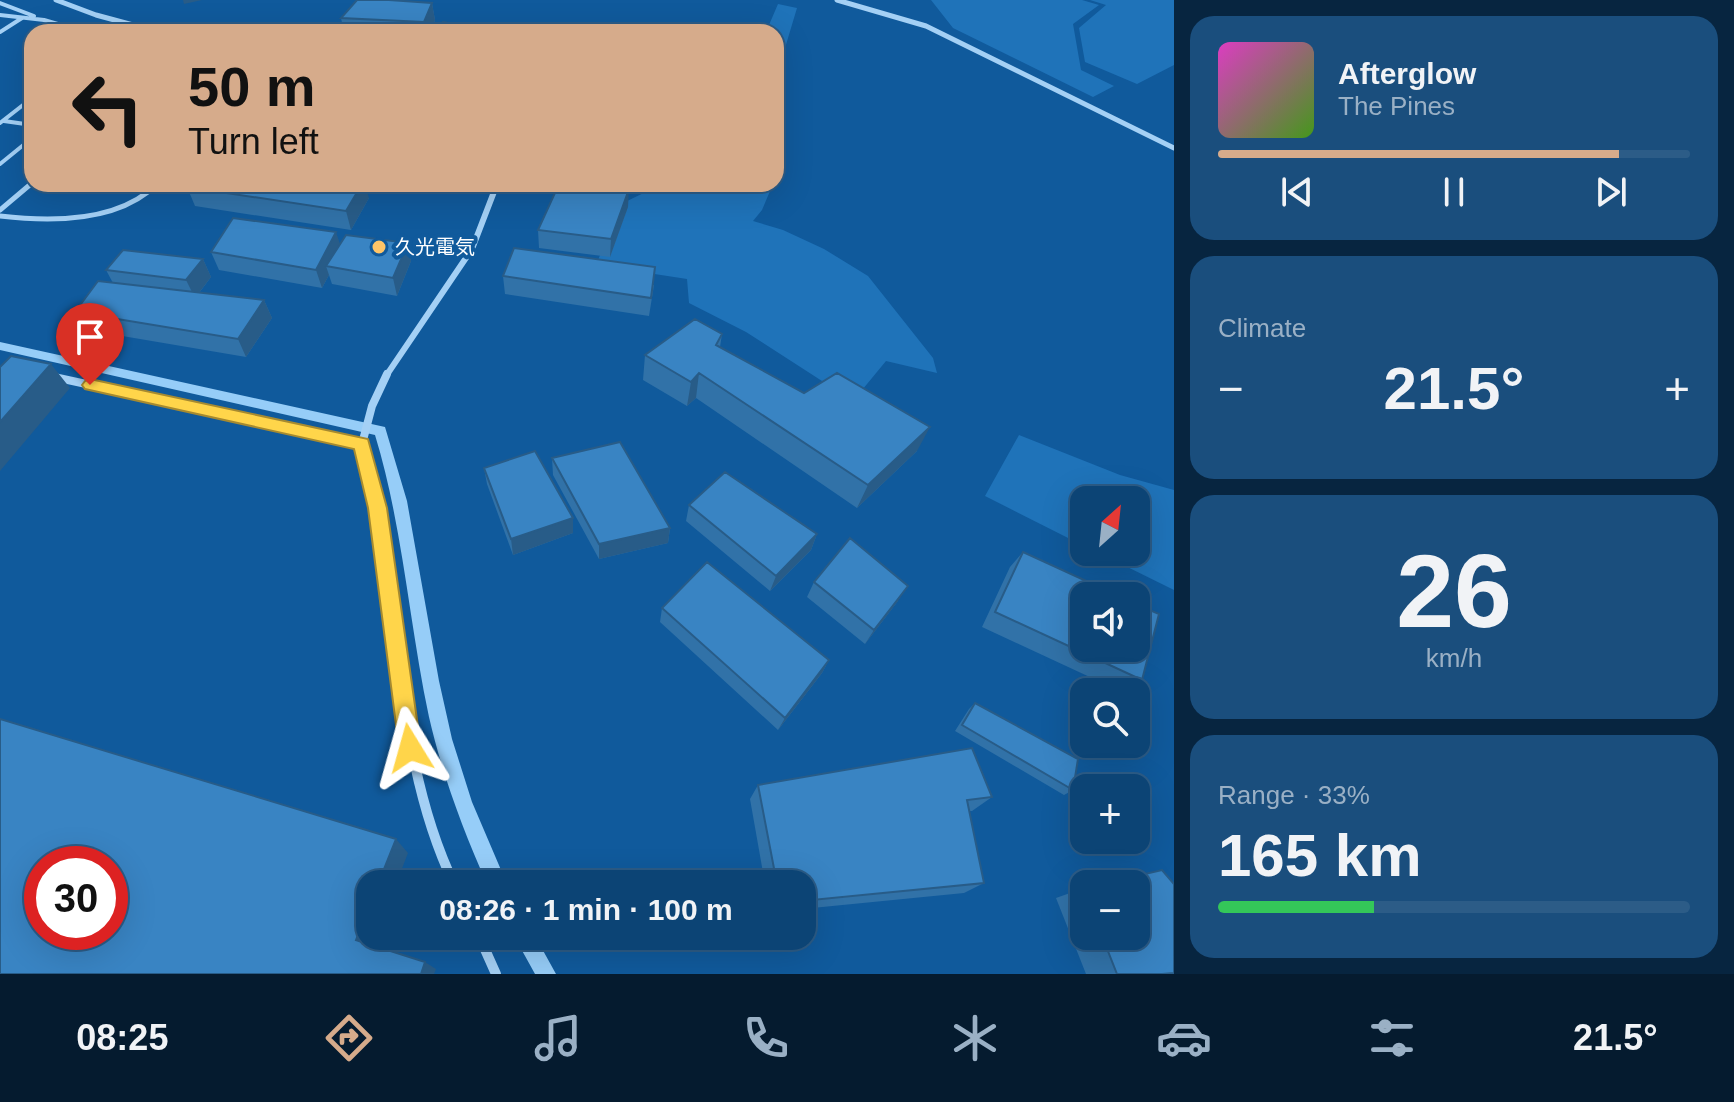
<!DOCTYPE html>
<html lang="en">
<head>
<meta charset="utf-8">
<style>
	body { margin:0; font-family:Arial,"Noto Sans JP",sans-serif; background:#1a4e7d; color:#f1f3f6; height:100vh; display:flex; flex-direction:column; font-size:30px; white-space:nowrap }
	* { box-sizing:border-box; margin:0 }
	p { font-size:26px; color:#9ab0c5 }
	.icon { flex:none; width:44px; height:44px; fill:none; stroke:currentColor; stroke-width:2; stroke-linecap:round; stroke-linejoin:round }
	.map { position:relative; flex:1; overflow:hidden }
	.drawer { display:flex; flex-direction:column; gap:16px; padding:16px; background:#072540; width:560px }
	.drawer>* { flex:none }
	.guide { position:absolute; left:24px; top:24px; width:760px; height:168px; border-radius:24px; box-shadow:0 8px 32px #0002,0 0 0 2px #2c5c87; background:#d6ab8b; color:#111; overflow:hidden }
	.needle { width:52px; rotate:27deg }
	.controls { position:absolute; left:1070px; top:486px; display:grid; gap:16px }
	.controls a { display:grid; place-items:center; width:80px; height:80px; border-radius:16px; background:#0c4475; box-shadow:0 8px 32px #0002,0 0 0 2px #2c5c87; font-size:40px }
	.speed { position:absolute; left:24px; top:846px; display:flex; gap:16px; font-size:40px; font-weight:700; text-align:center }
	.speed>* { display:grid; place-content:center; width:104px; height:104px; border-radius:50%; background:#0c4475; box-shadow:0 8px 32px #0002,0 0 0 2px #2c5c87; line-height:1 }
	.speed .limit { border:12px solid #d22; background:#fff; color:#111 }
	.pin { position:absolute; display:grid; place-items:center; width:68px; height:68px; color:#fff; margin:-82px -34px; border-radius:50% 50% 50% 0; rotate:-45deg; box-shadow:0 0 8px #0007 }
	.pin .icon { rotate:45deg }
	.me { position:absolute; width:88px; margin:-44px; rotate:352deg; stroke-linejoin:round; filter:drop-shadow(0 0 6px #0008) }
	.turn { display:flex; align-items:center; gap:28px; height:168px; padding:0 32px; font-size:36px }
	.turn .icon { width:104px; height:104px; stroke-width:2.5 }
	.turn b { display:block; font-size:56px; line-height:68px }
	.big { font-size:60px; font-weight:600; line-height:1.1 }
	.drawer .card { flex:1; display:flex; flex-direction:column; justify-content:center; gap:12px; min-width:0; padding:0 28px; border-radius:24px; background:#1a4e7d }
	.drawer .dial { align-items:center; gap:0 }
	.dial b { font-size:104px; line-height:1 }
	.song { display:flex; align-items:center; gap:24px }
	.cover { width:96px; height:96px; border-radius:12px; background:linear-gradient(135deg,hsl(310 70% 55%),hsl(100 70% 35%)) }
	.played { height:8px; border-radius:4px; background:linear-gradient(90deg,#d6ab8b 85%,#2c5c87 85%) }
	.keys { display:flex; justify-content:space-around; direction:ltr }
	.heat { display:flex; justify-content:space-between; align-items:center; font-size:44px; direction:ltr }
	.charge { height:12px; border-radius:6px; background:linear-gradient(90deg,#34c759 33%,#2c5c87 0) }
	.trip { position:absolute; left:356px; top:870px; width:460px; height:80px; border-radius:24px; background:#0c4475; box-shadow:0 8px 32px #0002,0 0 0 2px #2c5c87; font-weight:600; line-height:80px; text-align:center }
	.tabs { display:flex; height:128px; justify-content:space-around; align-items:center; background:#051b2f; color:#9ab0c5 }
	.tabs .icon { width:56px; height:56px }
	.tabs .current { color:#d6ab8b }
	.tabs b { font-size:36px; color:#f1f3f6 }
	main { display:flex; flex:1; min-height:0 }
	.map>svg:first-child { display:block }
	.green { fill:#1f73b9 }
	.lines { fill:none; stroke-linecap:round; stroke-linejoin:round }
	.stream { fill:#96cdf8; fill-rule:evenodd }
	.service-far1 { stroke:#a4d0f5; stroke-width:4 }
	.service { stroke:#a4d0f5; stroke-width:5 }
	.minor-far3 { stroke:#a4d0f5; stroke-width:5 }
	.minor-far2 { stroke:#a4d0f5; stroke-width:6 }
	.minor-far1 { stroke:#a4d0f5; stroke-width:8 }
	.minor { stroke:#a4d0f5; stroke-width:10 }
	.wall { fill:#3172a8 }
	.shaded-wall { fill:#285c88 }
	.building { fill:#3984c3; stroke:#285c88; stroke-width:2; fill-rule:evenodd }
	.route { fill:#ffd54a; stroke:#a68a30; stroke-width:2 }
	.poi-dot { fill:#ffc568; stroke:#105a9c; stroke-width:3 }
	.labels { text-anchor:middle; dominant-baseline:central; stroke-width:8; stroke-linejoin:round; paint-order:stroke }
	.far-poi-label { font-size:20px; fill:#fff; stroke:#105a9c; text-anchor:start }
</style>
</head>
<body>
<main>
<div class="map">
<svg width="1174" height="974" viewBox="0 0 1174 974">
	<rect width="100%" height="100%" fill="#105a9c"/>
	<path class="green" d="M 931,0 L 1082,0 L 1099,5 L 1073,24 L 1081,70 L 1114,86 L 1093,97 L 953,28 Z
		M 1090,0 L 1174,0 L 1174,65 L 1137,84 L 1085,62 L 1079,28 L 1106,5 Z
		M 778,4 L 797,8 L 776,78 L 776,32 L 766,32 Z
		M 662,184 L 773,184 L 762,210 L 753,221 L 783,230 L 824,249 L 868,276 L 933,358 L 937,373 L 886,361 L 853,401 L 746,332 L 689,303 L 687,279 L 596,265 L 621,204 Z
		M 1019,435 L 1120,475 L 1174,490 L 1174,590 L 1097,552 L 1136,552 L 1136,500 L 1084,500 L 1084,546 L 985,496 Z"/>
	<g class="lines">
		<path class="stream" d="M 0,342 L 385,427 L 407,501 L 439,681 L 452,739 L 472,802 L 507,884 L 487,884 C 463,830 442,774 429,717 C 409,623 403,527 375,435 L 0,350 Z
			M 514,936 L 535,936 L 556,974 L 535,974 Z"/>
		<path class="service-far1" d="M 0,3 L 34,16
			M 0,15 L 44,20 L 85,32
			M 0,32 L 22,18
			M 4,121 L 32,125
			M 0,123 L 32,98
			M 0,164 L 32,138"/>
		<path class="service" d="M 0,210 L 32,183
			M 0,216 C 50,222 118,223 157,184"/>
		<path class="minor-far3" d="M 56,0 L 96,15 L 159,32
			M 837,0 L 926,26 L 1174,148"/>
		<path class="minor-far2" d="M 386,376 L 472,249 L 497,184"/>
		<path class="minor-far1" d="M 387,374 L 372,406 L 362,444 L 377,508 L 395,640
			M 54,377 L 362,444"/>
		<path class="minor" d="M 395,638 C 406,722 417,807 454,884
			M 479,936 L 496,974"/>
	</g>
	<path class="wall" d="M 432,3 L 435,20 L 430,32 L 344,32 L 341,18 Z
		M 187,187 L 369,198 L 351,230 L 195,206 Z
		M 628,207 L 610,257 L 539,248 L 538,230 Z
		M 408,243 L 411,261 L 397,296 L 332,284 L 329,275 L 322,288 L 219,270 L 211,252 L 340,245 Z
		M 203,259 L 211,277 L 199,293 L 264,300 L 272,318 L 246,357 L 87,330 L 75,312 L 113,283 L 106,270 Z
		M 503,276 L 654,285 L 649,316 L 505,294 Z
		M 722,334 L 720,347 L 804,393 L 917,451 L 857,508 L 696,398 L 687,406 L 643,380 L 645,355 Z
		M 552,458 L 670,528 L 668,543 L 599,559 L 553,475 Z
		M 484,468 L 573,518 L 573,533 L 513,555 L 487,484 Z
		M 689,505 L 817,534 L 811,550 L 770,591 L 686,521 Z
		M 1023,552 L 1142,680 L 1126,692 L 1122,692 L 982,627 L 1010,567 Z
		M 814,582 L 898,601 L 865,644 L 807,597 Z
		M 662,608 L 829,660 L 822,673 L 778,730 L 660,622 Z
		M 975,703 L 1073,790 L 1064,795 L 955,731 L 969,709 Z
		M 758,785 L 992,797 L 972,811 L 969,811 L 984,883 L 964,893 L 802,909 L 802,884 L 765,884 L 750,799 Z
		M 1174,884 L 1174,974 L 1086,974 L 1056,898 L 1084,888 L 1084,936 L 1136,936 Z"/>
	<path class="shaded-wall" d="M 183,0 L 202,0 L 184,4 Z
		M 432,3 L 435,20 L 430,32 L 426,32 L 424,22 Z
		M 459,25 L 460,32 L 451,32 Z
		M 362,184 L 365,184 L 369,198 L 351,230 L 346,211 Z
		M 629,189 L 628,207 L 610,257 L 611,239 Z
		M 336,232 L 342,250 L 326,266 L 329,275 L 322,288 L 316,270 Z
		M 408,243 L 411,261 L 397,296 L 393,278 Z
		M 203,259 L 211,277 L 195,298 L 186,280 Z
		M 264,300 L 272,318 L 246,357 L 238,339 Z
		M 51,364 L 70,388 L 0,471 L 0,422 Z
		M 699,373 L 696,398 L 687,406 L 691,382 Z
		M 930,427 L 917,451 L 857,508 L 868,485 Z
		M 573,518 L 573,533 L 513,555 L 511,539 Z
		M 670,528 L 668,543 L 599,559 L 599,544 Z
		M 817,534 L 811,550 L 770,591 L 776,576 Z
		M 908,586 L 898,601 L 865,644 L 874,630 Z
		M 829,660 L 822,673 L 778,730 L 785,718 Z
		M 396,839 L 408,853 L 396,884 L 378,884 Z
		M 370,904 L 370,936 L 376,936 L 371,948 L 356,940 Z
		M 425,962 L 436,969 L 434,974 L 421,974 Z"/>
	<path class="building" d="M 357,0 L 389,0 L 432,3 L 424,22 L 341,18 Z
		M 443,22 L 459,25 L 451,32 L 430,32 Z
		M 728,23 L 769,31 L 768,32 L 724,32 Z
		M 189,184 L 362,184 L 346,211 L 187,187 Z
		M 559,184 L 629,189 L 611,239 L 538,230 Z
		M 233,218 L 336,232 L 316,270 L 211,252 Z
		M 346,235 L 408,243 L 393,278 L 326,266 Z
		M 514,248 L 655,267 L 651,298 L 503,276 Z
		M 123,250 L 203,259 L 186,280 L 106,270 Z
		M 98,281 L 264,300 L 238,339 L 75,312 Z
		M 695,319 L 722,334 L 716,345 L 804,393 L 837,373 L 930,427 L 868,485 L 699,373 L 691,382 L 645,355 Z
		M 11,356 L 51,364 L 0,422 L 0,367 Z
		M 620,442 L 670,528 L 599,544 L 552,458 Z
		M 535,451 L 573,518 L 511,539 L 484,468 Z
		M 725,472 L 817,534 L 776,576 L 689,505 Z
		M 850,538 L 908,586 L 874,630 L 814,582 Z
		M 1023,552 L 1119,596 L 1084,596 L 1084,648 L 1136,648 L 1136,604 L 1159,614 L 1142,680 L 995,612 Z
		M 707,562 L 829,660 L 785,718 L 662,608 Z
		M 975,703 L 1078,759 L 1073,790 L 962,725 Z
		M 0,719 L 396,839 L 378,884 L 370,884 L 370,904 L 356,940 L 425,962 L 421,974 L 0,974 ZM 42,864 L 110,864 L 110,932 L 42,932 Z
		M 972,748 L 992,797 L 967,800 L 984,883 L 802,901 L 802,884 L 777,884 L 758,785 Z
		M 1162,870 L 1174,884 L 1174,973 L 1162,974 L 1117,974 L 1102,936 L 1136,936 L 1136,884 L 1102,884 Z"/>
	<path class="route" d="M 90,379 L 368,439 L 387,508 L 421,748 L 418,756 L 410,760 L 402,756 L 399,748 L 368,508 L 354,449 L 85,389 L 82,385 L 85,381 Z"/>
	<circle class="poi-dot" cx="379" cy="247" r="8"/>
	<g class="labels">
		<g class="far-poi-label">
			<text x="395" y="247">久光電気</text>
		</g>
	</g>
</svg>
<div class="controls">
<a><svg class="needle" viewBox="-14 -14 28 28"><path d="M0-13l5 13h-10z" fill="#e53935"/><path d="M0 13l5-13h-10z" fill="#9ab0c5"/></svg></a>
<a><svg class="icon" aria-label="sound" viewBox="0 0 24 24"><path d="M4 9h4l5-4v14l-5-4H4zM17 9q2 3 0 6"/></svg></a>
<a><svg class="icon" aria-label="search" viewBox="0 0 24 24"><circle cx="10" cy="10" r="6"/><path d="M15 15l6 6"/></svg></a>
<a>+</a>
<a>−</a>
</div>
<div class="speed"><div class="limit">30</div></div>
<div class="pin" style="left:90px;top:385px;background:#d93025"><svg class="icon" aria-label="arrive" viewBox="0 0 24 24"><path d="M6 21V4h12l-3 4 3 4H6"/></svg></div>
<svg class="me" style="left:410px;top:748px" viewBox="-20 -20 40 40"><path d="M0-17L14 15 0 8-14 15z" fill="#ffd54a" stroke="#fff" stroke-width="4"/></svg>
<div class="trip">08:26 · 1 min · 100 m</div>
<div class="guide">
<div class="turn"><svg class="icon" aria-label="left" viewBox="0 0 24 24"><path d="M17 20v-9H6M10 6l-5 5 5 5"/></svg><div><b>50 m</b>Turn left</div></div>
</div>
</div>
<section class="drawer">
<div class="card">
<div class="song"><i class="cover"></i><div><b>Afterglow</b><p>The Pines</p></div></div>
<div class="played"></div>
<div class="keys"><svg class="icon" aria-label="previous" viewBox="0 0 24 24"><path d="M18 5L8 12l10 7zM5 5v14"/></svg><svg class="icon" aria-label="pause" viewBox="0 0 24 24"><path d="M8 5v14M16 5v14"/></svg><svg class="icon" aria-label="next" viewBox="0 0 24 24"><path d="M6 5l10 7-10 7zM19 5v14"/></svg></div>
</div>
<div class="card"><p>Climate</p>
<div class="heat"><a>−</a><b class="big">21.5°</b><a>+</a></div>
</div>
<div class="card dial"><b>26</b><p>km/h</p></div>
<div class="card"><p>Range · 33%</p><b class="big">165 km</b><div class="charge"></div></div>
</section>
</main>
<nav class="tabs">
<b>08:25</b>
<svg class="icon current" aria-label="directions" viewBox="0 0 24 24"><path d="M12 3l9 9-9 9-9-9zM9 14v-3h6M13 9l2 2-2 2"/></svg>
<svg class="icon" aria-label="music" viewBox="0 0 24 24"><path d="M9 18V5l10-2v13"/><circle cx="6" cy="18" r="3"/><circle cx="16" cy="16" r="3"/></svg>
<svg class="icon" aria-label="phone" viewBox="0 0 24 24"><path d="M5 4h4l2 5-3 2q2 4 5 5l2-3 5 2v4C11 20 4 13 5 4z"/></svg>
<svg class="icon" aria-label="climate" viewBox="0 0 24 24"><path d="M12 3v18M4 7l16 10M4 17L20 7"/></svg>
<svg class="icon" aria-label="car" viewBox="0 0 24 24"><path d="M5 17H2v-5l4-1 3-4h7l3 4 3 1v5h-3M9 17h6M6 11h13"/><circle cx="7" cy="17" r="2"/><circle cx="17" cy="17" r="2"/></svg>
<svg class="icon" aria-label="filters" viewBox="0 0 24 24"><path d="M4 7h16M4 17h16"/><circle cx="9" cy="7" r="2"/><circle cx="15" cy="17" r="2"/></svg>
<b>21.5°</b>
</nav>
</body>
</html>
